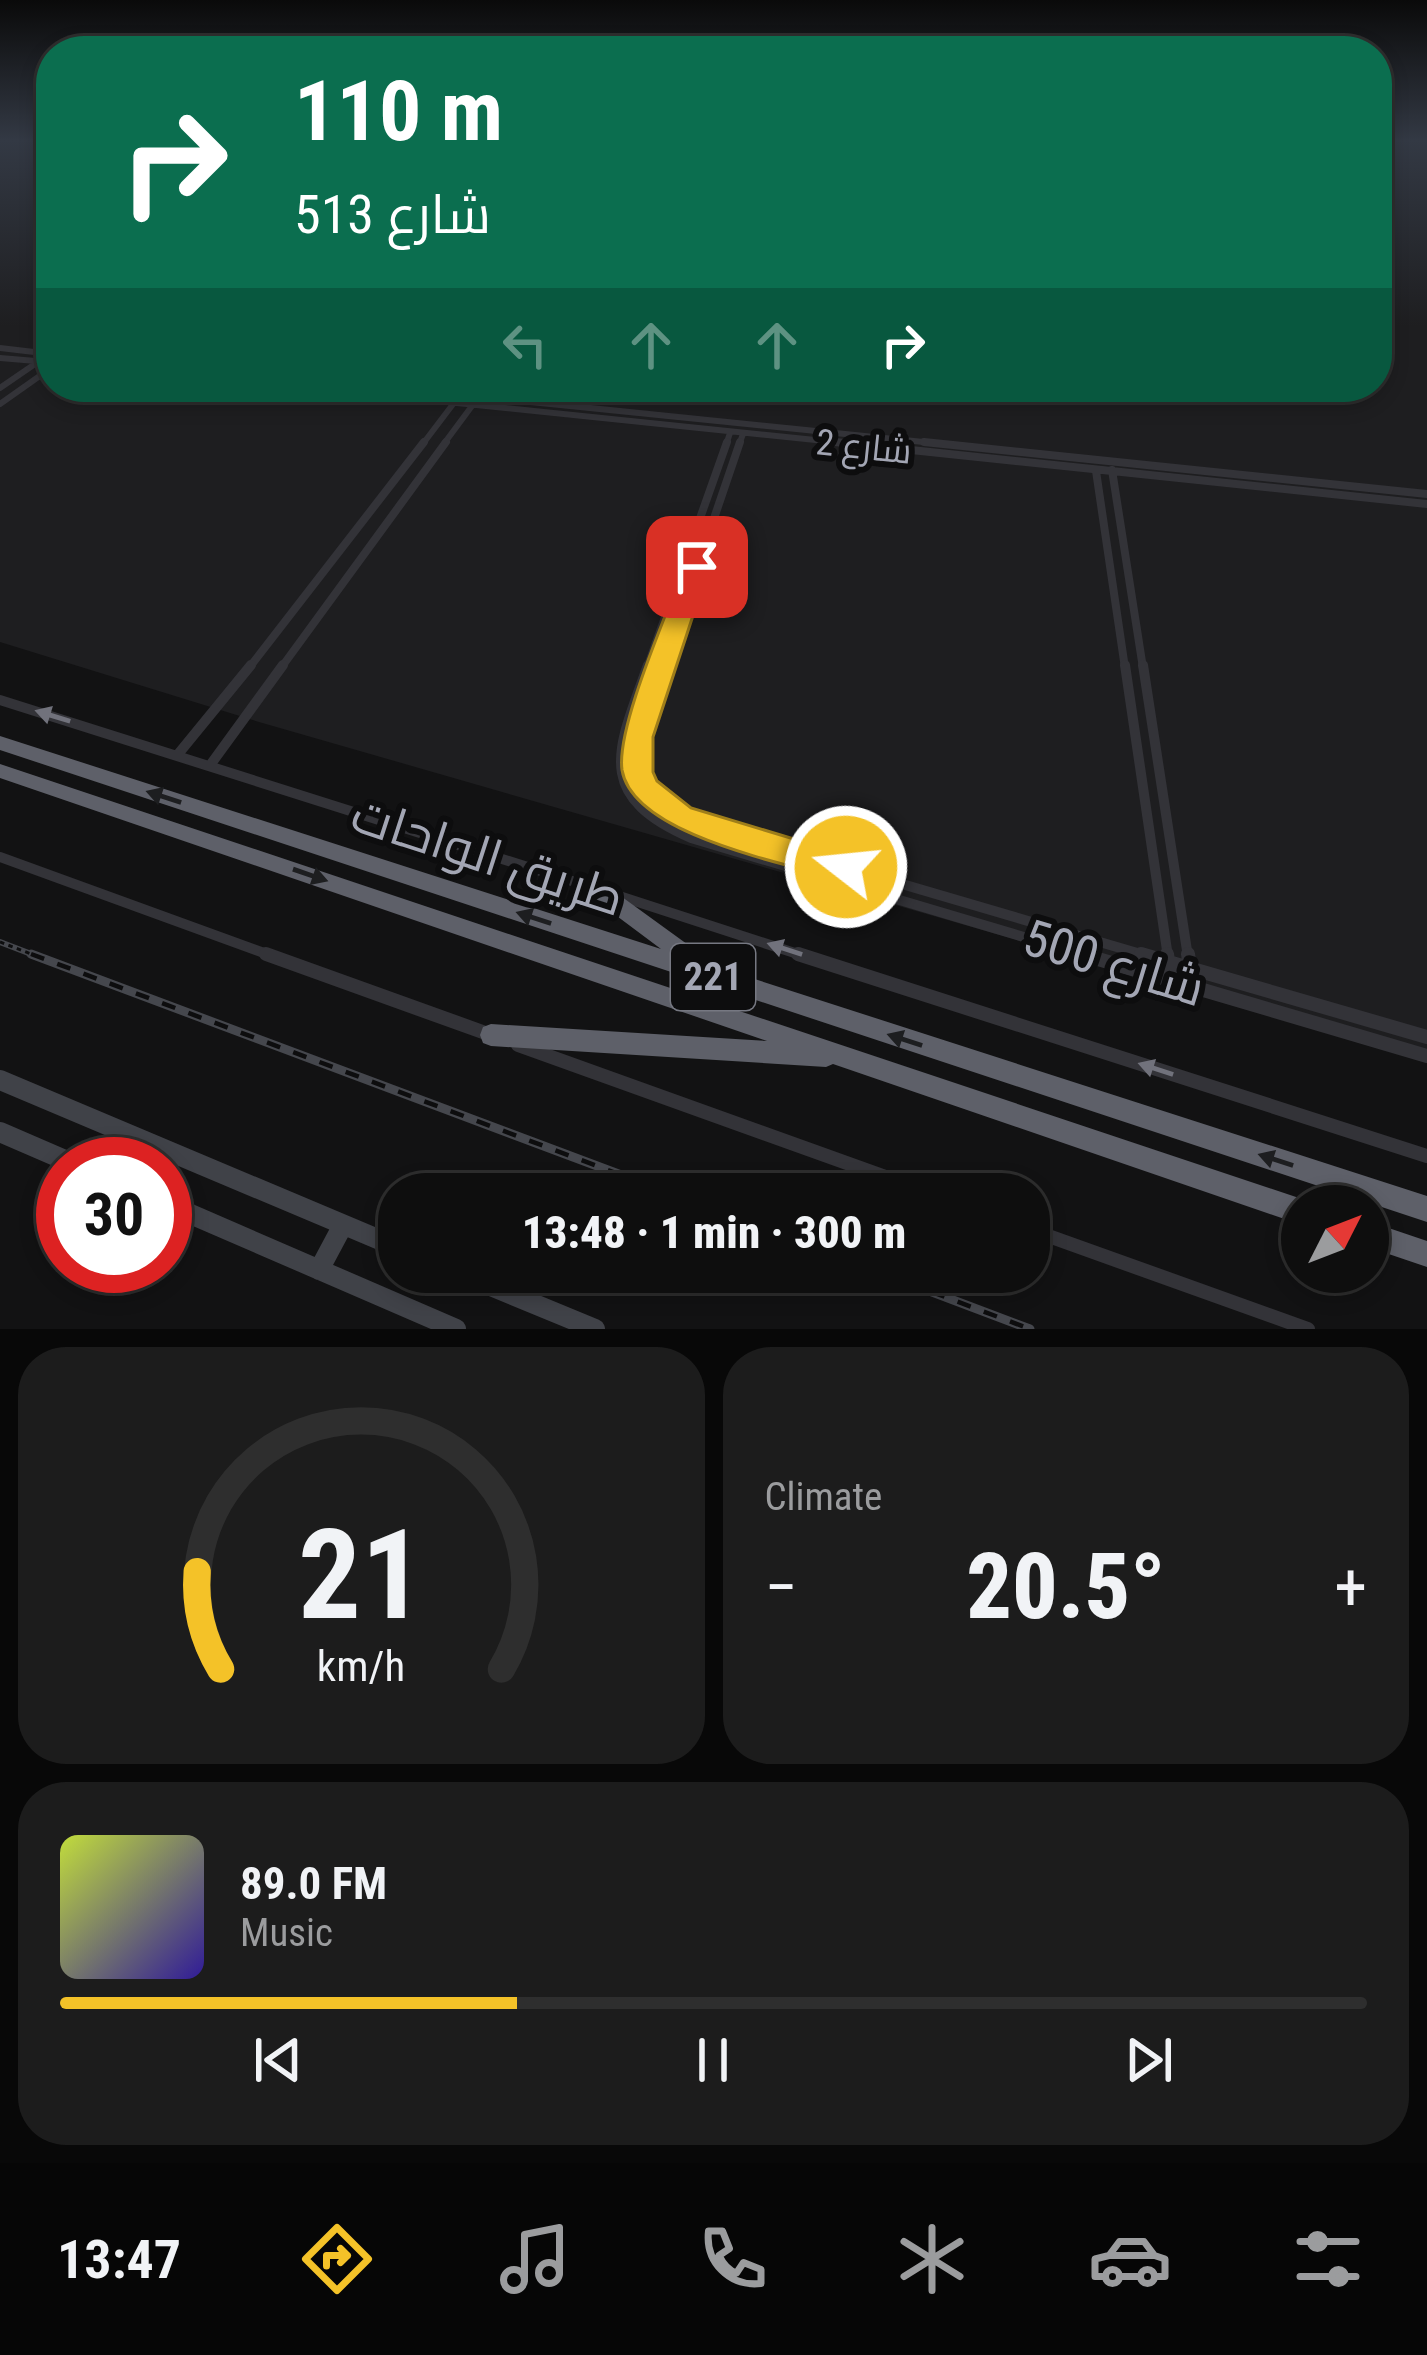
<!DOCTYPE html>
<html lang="en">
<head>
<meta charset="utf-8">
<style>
	body { margin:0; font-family:"Roboto Condensed",Cairo,sans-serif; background:#1c1c1c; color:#f1f3f6; height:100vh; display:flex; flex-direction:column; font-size:45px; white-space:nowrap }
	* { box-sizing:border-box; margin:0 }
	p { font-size:39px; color:#9b9c9e }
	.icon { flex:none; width:66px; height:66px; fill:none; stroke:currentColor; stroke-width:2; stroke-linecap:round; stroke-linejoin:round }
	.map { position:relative; height:1329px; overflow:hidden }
	.drawer { display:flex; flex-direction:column; gap:18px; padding:18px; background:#080808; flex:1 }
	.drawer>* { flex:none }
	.guide { position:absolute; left:36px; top:36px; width:1356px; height:366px; border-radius:48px; box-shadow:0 6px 18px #0003,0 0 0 3px #2e2e2e; background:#0b6e4f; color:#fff; overflow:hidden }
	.needle { width:78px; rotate:48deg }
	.fabs { position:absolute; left:1281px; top:1185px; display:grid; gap:24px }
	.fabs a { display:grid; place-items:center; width:108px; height:108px; border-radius:50%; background:#0e0e0e; box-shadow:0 6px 18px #0003,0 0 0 3px #2e2e2e; font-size:60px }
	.speed { position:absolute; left:36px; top:1137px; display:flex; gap:24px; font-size:60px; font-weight:700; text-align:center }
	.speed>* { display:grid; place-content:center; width:156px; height:156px; border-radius:50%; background:#0e0e0e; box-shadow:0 6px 18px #0003,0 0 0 3px #2e2e2e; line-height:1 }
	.speed .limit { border:18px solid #d22; background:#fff; color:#111 }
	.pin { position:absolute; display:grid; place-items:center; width:102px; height:102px; color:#fff; margin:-51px; border-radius:24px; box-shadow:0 6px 18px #0006 }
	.me { position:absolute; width:132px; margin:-66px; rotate:286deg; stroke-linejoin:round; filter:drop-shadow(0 0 9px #0008) }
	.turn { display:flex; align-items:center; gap:42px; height:252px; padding:0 60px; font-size:54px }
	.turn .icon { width:156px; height:156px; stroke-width:2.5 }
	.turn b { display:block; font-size:84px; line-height:102px }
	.lanes { display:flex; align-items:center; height:114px; padding:0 60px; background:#0003; justify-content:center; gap:60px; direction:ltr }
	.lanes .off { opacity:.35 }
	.big { font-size:90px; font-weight:800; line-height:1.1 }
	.drawer .card { flex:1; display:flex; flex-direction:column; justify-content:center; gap:18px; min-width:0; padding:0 42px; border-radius:48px; background:#1c1c1c }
	.drawer .dial { align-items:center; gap:0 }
	.dial svg { height:312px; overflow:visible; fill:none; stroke:#2e2e2e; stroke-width:7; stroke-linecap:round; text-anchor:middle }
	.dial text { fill:#f1f3f6; stroke:none }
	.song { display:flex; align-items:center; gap:36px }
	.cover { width:144px; height:144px; border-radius:18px; background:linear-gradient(135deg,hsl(70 70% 55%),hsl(250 70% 35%)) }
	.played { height:12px; border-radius:6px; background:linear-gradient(90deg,#f4c228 35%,#2e2e2e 35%) }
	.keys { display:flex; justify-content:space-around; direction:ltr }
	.heat { display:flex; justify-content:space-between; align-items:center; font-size:66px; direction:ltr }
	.drawer .tiles { flex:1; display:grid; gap:18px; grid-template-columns:1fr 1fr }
	.card:last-child { grid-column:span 2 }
	.trip { position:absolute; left:378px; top:1173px; width:672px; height:120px; border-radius:48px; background:#0e0e0e; box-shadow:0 6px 18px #0003,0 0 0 3px #2e2e2e; font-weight:800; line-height:120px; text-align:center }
	.tabs { display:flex; height:192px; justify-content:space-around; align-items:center; background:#060606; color:#9b9c9e }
	.tabs .icon { width:84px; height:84px }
	.tabs .active { color:#f4c228 }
	.tabs b { font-size:54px; color:#f1f3f6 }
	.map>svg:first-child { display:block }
	.built { fill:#1e1e20 }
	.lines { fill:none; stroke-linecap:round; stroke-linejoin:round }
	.street-far3 { stroke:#333338; stroke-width:6 }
	.street-far2 { stroke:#333338; stroke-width:8 }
	.street-far1 { stroke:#333338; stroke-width:10 }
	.street { stroke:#333338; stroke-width:14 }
	.secondary { stroke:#404248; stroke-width:20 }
	.highway { fill:#5e6069; fill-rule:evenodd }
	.rail-far1-casing { stroke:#45474d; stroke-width:6 }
	.rail-casing { stroke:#45474d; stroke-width:9 }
	.rail-far1 { stroke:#0d0d0e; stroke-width:3; stroke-dasharray:4.5; stroke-linecap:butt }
	.rail { stroke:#0d0d0e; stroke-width:4.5; stroke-dasharray:14; stroke-linecap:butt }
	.oneway { fill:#71727c }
	.oneway2 { fill:#1d1e20 }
	.route { fill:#f4c228; stroke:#9f7e1a; stroke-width:3 }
	.labels { text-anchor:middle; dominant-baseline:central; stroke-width:12; stroke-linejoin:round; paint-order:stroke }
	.far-street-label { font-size:36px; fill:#a3a6b4; stroke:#0d0d0e }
	.shield { fill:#0d0d0e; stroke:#767882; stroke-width:3 }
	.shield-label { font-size:39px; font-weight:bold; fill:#a3a6b4 }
	.near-street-label { font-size:51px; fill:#a3a6b4; stroke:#0d0d0e }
</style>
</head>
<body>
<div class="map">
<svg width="1427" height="1329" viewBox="0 0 1427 1329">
	<rect width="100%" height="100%" fill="#121213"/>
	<path class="built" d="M 0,140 L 51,140 L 51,387 L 1377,387 L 1377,140 L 1427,140 L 1427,1058 L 259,722 L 0,642 Z"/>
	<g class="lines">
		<path class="street-far3" d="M 0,348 L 51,354
			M 0,358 L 36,361
			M 302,387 L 864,445
			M 384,387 L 953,445
			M 0,388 L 51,353
			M 0,404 L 51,368
			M 422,445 L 466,387
			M 443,445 L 486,387
			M 726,445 L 730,433
			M 739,445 L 743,434"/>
		<path class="street-far2" d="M 835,442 L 1427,504
			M 924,442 L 1427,494
			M 1112,470 L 1143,668
			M 1096,471 L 1125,668
			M 249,668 L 424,442
			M 281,668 L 446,442
			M 647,668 L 727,442
			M 663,668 L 740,442"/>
		<path class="street-far1" d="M 648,665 C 619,747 591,795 691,838 L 1091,957
			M 664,665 C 638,740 612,789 704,826 L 1151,957
			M 1125,665 L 1168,957
			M 1143,665 L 1188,957
			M 0,700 L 594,888
			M 179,753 L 251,665
			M 211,764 L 283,665
			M 0,857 L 275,957
			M 610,893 L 807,957"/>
		<path class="street" d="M 266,954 L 491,1035
			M 798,954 L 1427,1156
			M 1081,954 L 1427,1056
			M 1141,954 L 1427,1037
			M 1167,954 L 1171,980
			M 1188,954 L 1193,986
			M 518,1045 L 933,1194
			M 1029,1229 L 1308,1329"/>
		<path class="secondary" d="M 0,1080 L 399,1248
			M 0,1132 L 74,1164
			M 165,1203 L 456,1329
			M 319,1270 L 343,1225
			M 457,1272 L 595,1329"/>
		<path class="highway" d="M 0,736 L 661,949 L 586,893 L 583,887 L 586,881 L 593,879 L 600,881 L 709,960 L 711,965 L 1427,1196 L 1427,1222 L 0,750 Z
			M 0,764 L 1302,1199 L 1312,1206 L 1302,1206 L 1302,1225 L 833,1064 L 826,1067 L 491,1046 L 483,1043 L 480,1035 L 483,1027 L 491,1024 L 767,1041 L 0,778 Z
			M 1368,1221 L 1427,1241 L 1427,1267 L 1368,1247 Z"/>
		<g class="rail-far1-casing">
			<path id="rail-far1" d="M 0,942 L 39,957"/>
		</g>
		<g class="rail-casing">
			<path id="rail" d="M 31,954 L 672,1194
				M 879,1272 L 1030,1329"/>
		</g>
		<use href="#rail-far1" class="rail-far1"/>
		<use href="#rail" class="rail"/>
	</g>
	<defs><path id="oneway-solid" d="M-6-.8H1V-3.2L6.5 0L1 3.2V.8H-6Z" transform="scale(3)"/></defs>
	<g class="oneway">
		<use href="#oneway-solid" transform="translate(53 716) rotate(-163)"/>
		<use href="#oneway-solid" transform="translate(785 949) rotate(-162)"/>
		<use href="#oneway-solid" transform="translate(1156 1069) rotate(-162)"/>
	</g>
	<g class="oneway2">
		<use href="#oneway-solid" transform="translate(164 797) rotate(-162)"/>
		<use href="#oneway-solid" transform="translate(310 875) rotate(19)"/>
		<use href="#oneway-solid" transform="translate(534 918) rotate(-162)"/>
		<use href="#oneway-solid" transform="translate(905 1040) rotate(-162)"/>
		<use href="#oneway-solid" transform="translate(1276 1160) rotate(-162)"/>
	</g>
	<linearGradient id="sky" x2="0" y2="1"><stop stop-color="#0a0a0a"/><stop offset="0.43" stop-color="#333944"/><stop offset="1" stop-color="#333944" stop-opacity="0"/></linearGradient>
	<rect width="1427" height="326" fill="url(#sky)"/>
	<path class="route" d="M 697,559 L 709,567 L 653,737 L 653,772 L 657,781 L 691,808 L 857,858 L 862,867 L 857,877 L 846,881 C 790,864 633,836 622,770 C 616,727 668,612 684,567 Z"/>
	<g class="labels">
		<g class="far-street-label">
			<text transform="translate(864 447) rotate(6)">شارع 2</text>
		</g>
		<rect class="shield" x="671" y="944" width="84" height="66" rx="9"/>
		<g class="shield-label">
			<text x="713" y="977">221</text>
		</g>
		<g class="near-street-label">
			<text transform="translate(488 856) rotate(18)">طريق الواحات</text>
			<text transform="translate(1114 963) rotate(17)">شارع 500</text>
		</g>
	</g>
</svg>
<div class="fabs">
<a><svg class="needle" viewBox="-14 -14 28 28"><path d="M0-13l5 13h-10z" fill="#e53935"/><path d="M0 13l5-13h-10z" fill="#9b9c9e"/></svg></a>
</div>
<div class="speed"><div class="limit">30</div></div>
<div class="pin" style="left:697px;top:567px;background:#d93025"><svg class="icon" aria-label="arrive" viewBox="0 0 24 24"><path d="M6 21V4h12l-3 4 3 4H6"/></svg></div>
<svg class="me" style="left:846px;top:867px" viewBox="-20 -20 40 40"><circle r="17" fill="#f4c228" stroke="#fff" stroke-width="3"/><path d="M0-11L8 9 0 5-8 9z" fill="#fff"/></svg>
<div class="trip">13:48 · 1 min · 300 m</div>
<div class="guide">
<div class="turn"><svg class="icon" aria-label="right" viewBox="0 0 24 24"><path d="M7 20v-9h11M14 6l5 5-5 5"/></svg><div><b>110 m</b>شارع 513</div></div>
<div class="lanes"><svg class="icon off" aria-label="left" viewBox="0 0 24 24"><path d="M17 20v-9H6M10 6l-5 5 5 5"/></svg><svg class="icon off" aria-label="ahead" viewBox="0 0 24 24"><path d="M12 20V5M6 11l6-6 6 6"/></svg><svg class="icon off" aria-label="ahead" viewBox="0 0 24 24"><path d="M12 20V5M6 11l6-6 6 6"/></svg><svg class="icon" aria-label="right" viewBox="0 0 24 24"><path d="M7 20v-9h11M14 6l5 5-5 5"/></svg></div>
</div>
</div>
<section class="drawer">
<div class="tiles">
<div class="card dial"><svg viewBox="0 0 100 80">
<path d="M14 69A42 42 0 1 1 86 69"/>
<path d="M14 69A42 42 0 0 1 8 44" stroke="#f4c228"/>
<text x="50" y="56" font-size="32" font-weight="700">21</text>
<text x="50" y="72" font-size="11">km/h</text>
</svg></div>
<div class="card"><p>Climate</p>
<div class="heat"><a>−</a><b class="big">20.5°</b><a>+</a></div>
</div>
<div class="card">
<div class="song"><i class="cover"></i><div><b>89.0 FM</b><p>Music</p></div></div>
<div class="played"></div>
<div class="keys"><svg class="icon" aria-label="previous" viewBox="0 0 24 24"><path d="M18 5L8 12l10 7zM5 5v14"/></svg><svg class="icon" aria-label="pause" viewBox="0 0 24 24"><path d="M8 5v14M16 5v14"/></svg><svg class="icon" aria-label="next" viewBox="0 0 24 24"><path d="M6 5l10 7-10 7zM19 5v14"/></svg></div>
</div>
</div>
</section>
<nav class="tabs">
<b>13:47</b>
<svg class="icon active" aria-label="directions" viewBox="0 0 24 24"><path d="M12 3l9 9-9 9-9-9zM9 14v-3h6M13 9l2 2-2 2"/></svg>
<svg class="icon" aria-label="music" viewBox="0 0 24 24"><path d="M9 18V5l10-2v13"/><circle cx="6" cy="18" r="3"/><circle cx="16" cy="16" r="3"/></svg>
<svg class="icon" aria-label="phone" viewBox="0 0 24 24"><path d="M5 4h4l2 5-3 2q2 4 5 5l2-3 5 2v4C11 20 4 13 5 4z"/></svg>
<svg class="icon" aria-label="climate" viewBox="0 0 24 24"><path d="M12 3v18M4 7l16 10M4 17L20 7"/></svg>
<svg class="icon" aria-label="car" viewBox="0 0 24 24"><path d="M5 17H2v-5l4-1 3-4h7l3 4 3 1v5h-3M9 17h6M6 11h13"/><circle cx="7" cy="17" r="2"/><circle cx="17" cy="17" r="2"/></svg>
<svg class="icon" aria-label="filters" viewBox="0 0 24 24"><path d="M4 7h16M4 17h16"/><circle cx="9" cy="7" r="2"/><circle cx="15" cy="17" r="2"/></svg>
</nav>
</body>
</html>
